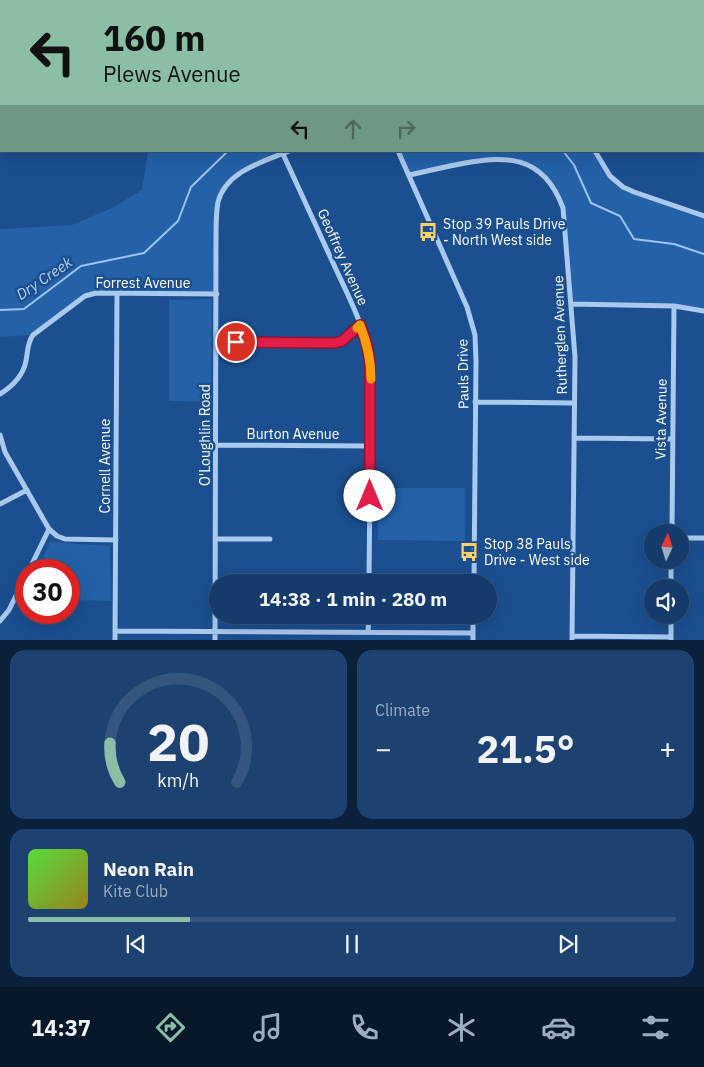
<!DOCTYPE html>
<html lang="en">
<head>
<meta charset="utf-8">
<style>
	body { margin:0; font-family:"IBM Plex Sans",sans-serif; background:#1d4271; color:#f1f3f6; height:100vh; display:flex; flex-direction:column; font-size:19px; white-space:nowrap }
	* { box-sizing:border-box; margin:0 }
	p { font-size:16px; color:#9dadc1 }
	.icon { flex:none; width:28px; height:28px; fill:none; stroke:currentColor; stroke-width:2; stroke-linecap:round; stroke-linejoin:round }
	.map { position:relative; height:640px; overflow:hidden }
	.details { display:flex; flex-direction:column; gap:10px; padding:10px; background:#0b203b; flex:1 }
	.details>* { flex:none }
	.top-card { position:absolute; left:0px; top:0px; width:705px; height:152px; box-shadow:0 5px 20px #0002,0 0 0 1px #33557e; background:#8abfa5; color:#111; overflow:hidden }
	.needle { width:32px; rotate:4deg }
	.buttons { position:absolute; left:644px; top:524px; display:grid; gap:10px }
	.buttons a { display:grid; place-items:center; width:45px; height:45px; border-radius:50%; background:#143b6b; box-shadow:0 5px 20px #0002,0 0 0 1px #33557e; font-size:25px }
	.speed { position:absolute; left:15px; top:559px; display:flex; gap:10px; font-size:25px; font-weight:700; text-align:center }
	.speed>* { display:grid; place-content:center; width:65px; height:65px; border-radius:50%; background:#143b6b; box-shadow:0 5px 20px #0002,0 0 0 1px #33557e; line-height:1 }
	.speed .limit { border:8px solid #d22; background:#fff; color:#111 }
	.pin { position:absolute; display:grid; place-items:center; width:42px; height:42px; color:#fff; margin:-21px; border:2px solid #fff; border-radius:50%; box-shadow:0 1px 5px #0007 }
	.me { position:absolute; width:55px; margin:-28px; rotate:0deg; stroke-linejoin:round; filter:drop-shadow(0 0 4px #0008) }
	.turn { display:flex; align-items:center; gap:18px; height:105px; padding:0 20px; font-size:22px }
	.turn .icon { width:65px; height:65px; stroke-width:2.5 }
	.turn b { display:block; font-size:35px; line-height:42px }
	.lanes { display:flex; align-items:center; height:48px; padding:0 20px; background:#0003; justify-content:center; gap:25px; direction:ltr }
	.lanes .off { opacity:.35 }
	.big { font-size:38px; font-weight:700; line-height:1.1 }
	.details .widget { flex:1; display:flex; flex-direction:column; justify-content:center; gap:8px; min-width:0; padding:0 18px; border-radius:15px; background:#1d4271 }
	.details .dial { align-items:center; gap:0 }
	.dial svg { height:130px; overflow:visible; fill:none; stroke:#33557e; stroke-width:7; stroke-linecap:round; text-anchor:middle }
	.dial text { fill:#f1f3f6; stroke:none }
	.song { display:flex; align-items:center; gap:15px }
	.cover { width:60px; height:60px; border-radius:8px; background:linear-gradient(135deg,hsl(110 70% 55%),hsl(50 70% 35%)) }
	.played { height:5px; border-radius:2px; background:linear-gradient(90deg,#8abfa5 25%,#33557e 25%) }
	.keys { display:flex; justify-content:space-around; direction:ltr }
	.heat { display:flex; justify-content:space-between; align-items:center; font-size:28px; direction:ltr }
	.details .tiles { flex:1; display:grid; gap:10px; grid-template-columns:1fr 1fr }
	.widget:last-child { grid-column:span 2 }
	.trip { position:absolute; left:209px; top:574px; width:288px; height:50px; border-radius:25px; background:#143b6b; box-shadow:0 5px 20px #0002,0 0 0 1px #33557e; font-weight:700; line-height:50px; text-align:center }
	.tabs { display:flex; height:80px; justify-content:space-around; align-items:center; background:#08182b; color:#9dadc1 }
	.tabs .icon { width:35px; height:35px }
	.tabs .selected { color:#8abfa5 }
	.tabs b { font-size:22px; color:#f1f3f6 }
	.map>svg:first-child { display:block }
	.green { fill:#2461a8 }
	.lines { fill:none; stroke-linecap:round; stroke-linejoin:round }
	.stream { stroke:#9cc4f0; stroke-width:2 }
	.minor { stroke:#a9c9ee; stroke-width:5 }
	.route-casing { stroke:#92132f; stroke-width:12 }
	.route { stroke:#e11d48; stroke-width:9 }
	.slow { stroke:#f59e0b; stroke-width:9 }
	.labels { text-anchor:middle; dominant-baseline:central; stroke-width:5; stroke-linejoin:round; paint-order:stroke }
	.poi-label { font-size:14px; fill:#fff; stroke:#1b4f8f; text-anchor:start }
	.street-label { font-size:14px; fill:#fff; stroke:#1b4f8f }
	.water-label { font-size:15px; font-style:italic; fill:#b5d3f5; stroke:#1b4f8f }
</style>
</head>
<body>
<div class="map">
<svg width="704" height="640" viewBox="0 0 704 640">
	<rect width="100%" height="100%" fill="#1b4f8f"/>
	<path class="green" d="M 148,151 L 289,151 L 238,174 L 223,189 L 219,201 L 217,294 L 92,294 L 33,335 L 0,337 L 0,229 L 72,225 L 114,207 L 142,190 Z
		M 399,151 L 595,151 L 618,183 L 648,197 L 704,216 L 704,312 L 686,307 L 571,304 L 564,211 L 557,193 L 543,175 L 525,164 L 505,159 L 409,175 Z
		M 212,299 L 211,402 L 169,401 L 169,300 Z
		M 378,488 L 465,488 L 465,541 L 378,540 Z
		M 50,542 L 110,546 L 111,601 L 69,600 L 69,570 L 38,570 Z"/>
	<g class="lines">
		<path class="stream" d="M 563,151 L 574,165 L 591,203 L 620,216 L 634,239 L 674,244 L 704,254
			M 0,310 L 24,309 L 81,266 L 144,253 L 178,221 L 191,187 L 228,151"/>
		<path class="minor" d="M 355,0 L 357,1
			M 537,0 L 538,1
			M 679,0 L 680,1
			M 91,1 L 98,0
			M 338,1 L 339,0
			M 551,1 L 552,0
			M 0,18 L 1,17
			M 0,30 L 1,34
			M 398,151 L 467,307 L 475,335 L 476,361 L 474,582
			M 595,151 L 610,176 L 623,187 L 634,192 L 704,216
			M 283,154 C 300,191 317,228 334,265 C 350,300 369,334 371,373 L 369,582
			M 409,175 C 424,172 439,168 455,165 C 504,155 543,153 563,208 L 575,357 L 572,640
			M 571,304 L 674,306 L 704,311
			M 217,342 L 335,343 L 342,341 L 360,325
			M 0,394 C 13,386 23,376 26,361 C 28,351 27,343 33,335 L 85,296 L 96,293 L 217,294
			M 475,402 L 574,403
			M 0,435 L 5,452 L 49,529 L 29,570
			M 574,438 L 672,439
			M 216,445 L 370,446
			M 0,504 L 27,490
			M 49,529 L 57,536 L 65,539 L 116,540
			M 672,532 L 674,306
			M 680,538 L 704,538
			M 216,539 L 270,539
			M 671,588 L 671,560
			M 0,621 L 9,610 L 26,575
			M 115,631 L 473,633
			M 368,632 L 369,615
			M 572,636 L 671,637
			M 671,639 L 671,615
			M 115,640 L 117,293
			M 215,640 L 216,237 C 216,226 216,213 218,202 C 226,171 263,162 289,151
			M 473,640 L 473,615"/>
	</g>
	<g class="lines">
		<g class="route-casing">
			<path id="route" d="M 236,342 L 335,343 L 342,341 L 360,325 L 367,345 L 370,363 L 370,496"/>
		</g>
		<use href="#route" class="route"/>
		<path class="slow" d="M 357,328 L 360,325 C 367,343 371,360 371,379"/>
	</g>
	<defs>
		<g id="bus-bare" transform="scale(1.5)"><path d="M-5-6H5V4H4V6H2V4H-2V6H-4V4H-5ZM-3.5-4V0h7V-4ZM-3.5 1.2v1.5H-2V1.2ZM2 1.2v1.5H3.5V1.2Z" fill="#ffd166" stroke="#1b4f8f" stroke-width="2.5" paint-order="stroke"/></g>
	</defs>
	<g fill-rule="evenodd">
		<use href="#bus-bare" x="428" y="232"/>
		<use href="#bus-bare" x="469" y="552"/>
	</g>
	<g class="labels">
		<g class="poi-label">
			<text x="443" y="224">Stop 39 Pauls Drive<tspan x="443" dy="16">- North West side</tspan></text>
			<text x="484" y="544">Stop 38 Pauls<tspan x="484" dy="16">Drive - West side</tspan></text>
		</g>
		<g class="street-label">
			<text transform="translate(343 257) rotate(66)">Geoffrey Avenue</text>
			<text x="143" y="283">Forrest Avenue</text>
			<text transform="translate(560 335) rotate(-92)">Rutherglen Avenue</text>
			<text transform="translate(463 374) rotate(-91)">Pauls Drive</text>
			<text transform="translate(661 419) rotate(-89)">Vista Avenue</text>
			<text x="293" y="434">Burton Avenue</text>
			<text transform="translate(205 435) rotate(-90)">O'Loughlin Road</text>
			<text transform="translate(105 466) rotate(-90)">Cornell Avenue</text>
		</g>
		<g class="water-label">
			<text transform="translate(44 278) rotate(-34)">Dry Creek</text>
		</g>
	</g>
</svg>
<div class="buttons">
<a><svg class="needle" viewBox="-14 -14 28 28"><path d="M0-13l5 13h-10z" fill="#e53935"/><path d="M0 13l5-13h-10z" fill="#9dadc1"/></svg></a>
<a><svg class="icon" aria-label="sound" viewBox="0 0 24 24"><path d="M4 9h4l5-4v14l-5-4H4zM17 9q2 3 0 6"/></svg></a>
</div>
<div class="speed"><div class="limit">30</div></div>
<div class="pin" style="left:236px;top:342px;background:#d93025"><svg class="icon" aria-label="arrive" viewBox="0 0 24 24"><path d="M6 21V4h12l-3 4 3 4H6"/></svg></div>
<svg class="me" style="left:370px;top:496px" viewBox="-20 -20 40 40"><circle r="19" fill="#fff"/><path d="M0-13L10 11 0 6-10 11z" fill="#e11d48"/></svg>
<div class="trip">14:38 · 1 min · 280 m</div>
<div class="top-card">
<div class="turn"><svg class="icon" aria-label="left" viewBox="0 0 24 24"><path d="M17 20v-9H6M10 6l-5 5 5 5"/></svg><div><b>160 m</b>Plews Avenue</div></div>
<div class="lanes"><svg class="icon" aria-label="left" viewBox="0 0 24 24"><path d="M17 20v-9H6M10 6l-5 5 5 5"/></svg><svg class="icon off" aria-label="ahead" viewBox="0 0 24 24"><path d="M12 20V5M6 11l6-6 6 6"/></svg><svg class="icon off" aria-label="right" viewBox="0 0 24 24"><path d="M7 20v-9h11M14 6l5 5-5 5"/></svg></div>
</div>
</div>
<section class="details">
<div class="tiles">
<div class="widget dial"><svg viewBox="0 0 100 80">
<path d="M14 69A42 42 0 1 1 86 69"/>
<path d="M14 69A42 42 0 0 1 8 45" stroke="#8abfa5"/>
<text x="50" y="56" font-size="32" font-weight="700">20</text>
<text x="50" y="72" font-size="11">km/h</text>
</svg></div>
<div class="widget"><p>Climate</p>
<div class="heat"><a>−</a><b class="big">21.5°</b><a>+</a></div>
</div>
<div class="widget">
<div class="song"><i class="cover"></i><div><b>Neon Rain</b><p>Kite Club</p></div></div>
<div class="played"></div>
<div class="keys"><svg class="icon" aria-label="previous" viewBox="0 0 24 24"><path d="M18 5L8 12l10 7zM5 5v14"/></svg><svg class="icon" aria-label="pause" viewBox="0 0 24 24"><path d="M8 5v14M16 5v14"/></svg><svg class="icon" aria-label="next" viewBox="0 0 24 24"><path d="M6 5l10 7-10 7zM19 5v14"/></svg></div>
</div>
</div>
</section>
<nav class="tabs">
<b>14:37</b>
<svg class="icon selected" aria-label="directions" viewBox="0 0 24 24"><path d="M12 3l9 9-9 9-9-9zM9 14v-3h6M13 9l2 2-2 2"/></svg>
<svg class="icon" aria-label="music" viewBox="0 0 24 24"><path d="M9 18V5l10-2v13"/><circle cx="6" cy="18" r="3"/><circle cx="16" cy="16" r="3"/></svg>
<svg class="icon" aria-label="phone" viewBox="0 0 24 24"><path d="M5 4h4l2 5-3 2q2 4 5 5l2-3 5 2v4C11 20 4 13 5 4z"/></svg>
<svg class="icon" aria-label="climate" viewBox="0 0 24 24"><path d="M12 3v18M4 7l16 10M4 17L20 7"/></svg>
<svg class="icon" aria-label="car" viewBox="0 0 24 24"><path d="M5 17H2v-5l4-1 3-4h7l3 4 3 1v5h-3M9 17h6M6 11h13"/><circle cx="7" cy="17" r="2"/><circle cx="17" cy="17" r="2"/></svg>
<svg class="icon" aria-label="filters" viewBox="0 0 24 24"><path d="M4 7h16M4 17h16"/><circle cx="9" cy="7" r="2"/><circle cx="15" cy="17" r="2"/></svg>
</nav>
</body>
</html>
